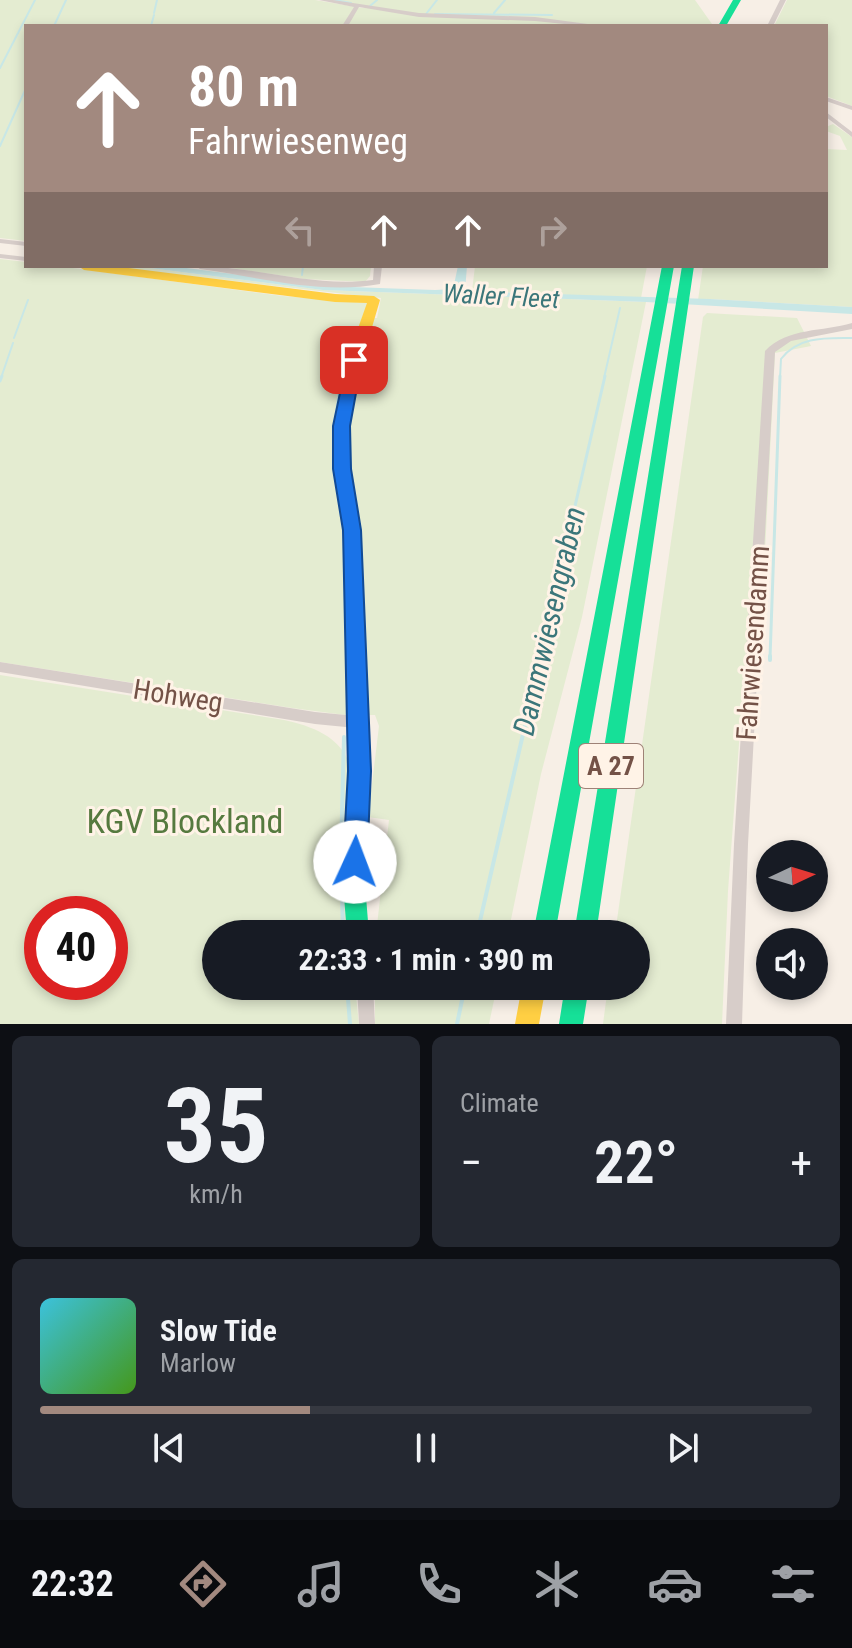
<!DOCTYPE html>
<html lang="en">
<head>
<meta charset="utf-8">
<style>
	body { margin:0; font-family:"Roboto Condensed",sans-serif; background:#242831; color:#f1f3f6; height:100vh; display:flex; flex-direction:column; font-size:30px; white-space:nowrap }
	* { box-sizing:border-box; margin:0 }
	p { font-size:26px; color:#9ea1a6 }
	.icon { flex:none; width:44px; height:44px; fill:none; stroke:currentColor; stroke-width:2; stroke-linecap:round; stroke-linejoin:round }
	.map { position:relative; height:1024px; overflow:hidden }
	.panel { display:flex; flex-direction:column; gap:12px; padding:12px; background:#0d0f14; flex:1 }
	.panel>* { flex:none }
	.guide { position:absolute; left:24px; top:24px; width:804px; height:244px; border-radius:0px; box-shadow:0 4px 12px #0003; background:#a2897f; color:#fff; overflow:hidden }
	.needle { width:52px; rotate:86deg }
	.fabs { position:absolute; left:756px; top:840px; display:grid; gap:16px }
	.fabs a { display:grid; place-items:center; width:72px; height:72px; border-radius:50%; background:#171b24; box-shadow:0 4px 12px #0003; font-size:40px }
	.speed { position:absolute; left:24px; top:896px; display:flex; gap:16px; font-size:40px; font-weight:700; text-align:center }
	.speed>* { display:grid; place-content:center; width:104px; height:104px; border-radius:50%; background:#171b24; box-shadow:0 4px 12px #0003; line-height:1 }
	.speed .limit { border:12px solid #d22; background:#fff; color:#111 }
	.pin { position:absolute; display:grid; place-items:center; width:68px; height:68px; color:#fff; margin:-34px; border-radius:16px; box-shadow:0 4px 12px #0006 }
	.me { position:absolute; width:88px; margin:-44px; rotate:2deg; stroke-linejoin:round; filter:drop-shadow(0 0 6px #0008) }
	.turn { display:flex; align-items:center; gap:28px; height:168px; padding:0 32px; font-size:36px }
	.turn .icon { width:104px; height:104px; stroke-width:2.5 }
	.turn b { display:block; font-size:56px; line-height:68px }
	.lanes { display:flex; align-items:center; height:76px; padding:0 32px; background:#0003; justify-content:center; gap:40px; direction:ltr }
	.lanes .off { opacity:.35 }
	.big { font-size:60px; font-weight:700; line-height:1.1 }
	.panel .widget { flex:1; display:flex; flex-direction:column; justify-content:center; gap:12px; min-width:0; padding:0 28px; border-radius:12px; background:#242831 }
	.panel .dial { align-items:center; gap:0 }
	.dial b { font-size:104px; line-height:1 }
	.song { display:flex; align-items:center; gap:24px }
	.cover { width:96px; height:96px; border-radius:12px; background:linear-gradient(135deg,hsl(190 70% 55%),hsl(100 70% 35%)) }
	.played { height:8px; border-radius:4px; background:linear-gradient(90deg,#a2897f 35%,#363941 35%) }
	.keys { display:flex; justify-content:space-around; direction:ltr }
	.heat { display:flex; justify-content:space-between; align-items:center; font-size:44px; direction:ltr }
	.panel .tiles { flex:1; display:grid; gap:12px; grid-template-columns:1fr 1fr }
	.widget:last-child { grid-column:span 2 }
	.trip { position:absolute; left:202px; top:920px; width:448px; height:80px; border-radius:40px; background:#171b24; box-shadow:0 4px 12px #0003; font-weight:700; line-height:80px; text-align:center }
	.menu { display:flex; height:128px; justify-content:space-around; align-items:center; background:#090b0e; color:#9ea1a6 }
	.menu .icon { width:56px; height:56px }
	.menu .current { color:#a2897f }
	.menu b { font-size:36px; color:#f1f3f6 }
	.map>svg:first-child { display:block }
	.green { fill:#e4ecd1; fill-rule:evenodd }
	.water { fill:#c8e7e6 }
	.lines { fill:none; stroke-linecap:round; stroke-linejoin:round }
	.stream-far2 { stroke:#c8e7e6; stroke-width:2 }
	.stream-far1 { stroke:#c8e7e6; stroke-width:3 }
	.stream { stroke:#c8e7e6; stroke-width:4 }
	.street { fill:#d7cdc9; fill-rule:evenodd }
	.fast { fill:#16e098; fill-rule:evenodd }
	.slow { fill:#ffcf43; fill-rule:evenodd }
	.route { fill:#1a73e8; stroke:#114b97; stroke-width:2 }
	.labels { text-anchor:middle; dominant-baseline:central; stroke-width:6; stroke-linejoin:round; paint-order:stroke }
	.far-water-label { font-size:26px; font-style:italic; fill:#3b767a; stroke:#fff3e7 }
	.shield { fill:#fff3e7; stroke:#9e8277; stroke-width:2 }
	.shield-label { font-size:26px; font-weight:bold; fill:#745247 }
	.street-label { font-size:28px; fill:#745247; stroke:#fff3e7 }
	.water-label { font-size:30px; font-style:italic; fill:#3b767a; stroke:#fff3e7 }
	.near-park-label { font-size:34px; fill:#567a3f; stroke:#fff3e7 }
</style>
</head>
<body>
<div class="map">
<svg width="852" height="1024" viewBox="0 0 852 1024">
	<rect width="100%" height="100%" fill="#f7efe6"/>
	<path class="green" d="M 0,0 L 315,0 L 363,8 L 366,7 L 332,0 L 695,0 L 712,24 L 26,26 L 26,241 L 0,238 Z
		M 787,0 L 852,0 L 852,106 L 826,96 L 826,26 L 774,26 Z
		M 833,124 L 852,137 L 852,307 L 710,299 L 698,300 L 703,266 L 826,266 L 826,149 L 847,150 L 840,136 L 826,131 L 826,127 Z
		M 0,259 L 26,262 L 26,266 L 58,266 L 283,296 L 367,303 L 365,318 L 377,318 L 381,298 L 103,266 L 134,266 L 323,290 L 646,302 L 582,617 L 541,774 L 508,934 L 376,934 L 389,820 L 368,817 L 379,726 L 375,715 L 345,715 L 292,708 L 0,662 Z
		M 218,266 L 371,266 L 370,276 L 365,282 L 305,279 Z
		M 475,266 L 647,266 L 641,298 L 472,291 Z
		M 707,313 L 797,318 L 811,346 L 775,353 L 760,651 L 746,650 L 728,891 L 722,1024 L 603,1024 L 608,986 L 636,986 L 636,934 L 615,934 L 703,317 Z
		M 0,675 L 284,720 C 315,727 345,738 352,773 L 350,934 L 216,934 L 216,986 L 355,986 L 359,1024 L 0,1024 ZM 42,914 L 110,914 L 110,982 L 42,982 Z
		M 375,986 L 497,986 L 489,1024 L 375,1024 Z"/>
	<path class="water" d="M 134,266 L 171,266 L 324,286 L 435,290 L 453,289 L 458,266 L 467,266 L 465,291 L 710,299 L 852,307 L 852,314 L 646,302 L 323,290 Z"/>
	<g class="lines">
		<path class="stream-far2" d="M 335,0 L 351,3
			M 370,6 L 377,0
			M 154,13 L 157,0
			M 494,13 L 505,0
			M 426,14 L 437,0
			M 435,14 L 552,15
			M 54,26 L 66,0
			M 151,26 L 154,15
			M 0,68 L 35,0
			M 0,146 L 26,88
			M 302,275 L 303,266
			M 14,338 L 28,300
			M 1,378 L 13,343
			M 604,378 L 620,308
			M 780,378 L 781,359 C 798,336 826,338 852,338"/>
		<path class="stream-far1" d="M 0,381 L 2,376
			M 336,417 L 339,393
			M 540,658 L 605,376
			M 770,658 L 780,376"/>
		<path class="stream" d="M 770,660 L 770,656
			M 343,934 L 341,852 L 344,737
			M 477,934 L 541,656
			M 347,986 L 350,1024
			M 457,1024 L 465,986"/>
		<path class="street" d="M 319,0 L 333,0 L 419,13 L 535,17 L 603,26 L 584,26 L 535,21 L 419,17 L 359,7 L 348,26 L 342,26 L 354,7 Z
			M 780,0 L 786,0 L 773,26 L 767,26 Z
			M 826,97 L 852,106 L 852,110 L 826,101 Z
			M 826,112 L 852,132 L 852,137 L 826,117 Z
			M 0,239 L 26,242 L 26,246 L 0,243 Z
			M 0,254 L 26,257 L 26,261 L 0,258 Z
			M 196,266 C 255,266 313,288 373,280 L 374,266 L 382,266 L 380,284 C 321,295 259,277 200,269 Z
			M 852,323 L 852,329 L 791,341 L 775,352 L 748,844 L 742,1024 L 726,1024 L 734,844 L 765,351 C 788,327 823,332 852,323 Z
			M 0,662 L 315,712 L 356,716 L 361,718 L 363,722 L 361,726 L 356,728 L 315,724 L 0,672 Z
			M 357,986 L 373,986 L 375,1024 L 359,1024 Z"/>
		<path class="fast" d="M 733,0 L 741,0 L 726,26 L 718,26 Z
			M 662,266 L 674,266 L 555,934 L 533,934 Z
			M 682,266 L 694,266 L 596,934 L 574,934 Z
			M 363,330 L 370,334 L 356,375 L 348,426 L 350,469 L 360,530 L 369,771 L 365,884 L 369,934 L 347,934 L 343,884 L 349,771 L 344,530 L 334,469 L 334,426 L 342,375 L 356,334 Z
			M 565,986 L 589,986 L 583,1024 L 559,1024 Z"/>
		<path class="slow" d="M 78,266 L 113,266 L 335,294 L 374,296 L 380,300 L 370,334 L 363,338 L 356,334 L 367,303 L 335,302 L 84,270 Z
			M 522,986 L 546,986 L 539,1024 L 515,1024 Z"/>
	</g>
	<path class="route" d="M 354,356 L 362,360 L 350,426 L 351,469 L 361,530 L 371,771 L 367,862 L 364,871 L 355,874 L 347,871 L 343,862 L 348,771 L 343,530 L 333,469 L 333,426 L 347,360 Z"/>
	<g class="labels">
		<g class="far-water-label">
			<text transform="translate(501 296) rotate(3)">Waller Fleet</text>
		</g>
		<rect class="shield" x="579" y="744" width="64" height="44" rx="6"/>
		<g class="shield-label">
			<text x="611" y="766">A 27</text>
		</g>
		<g class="street-label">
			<text transform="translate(753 643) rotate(-86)">Fahrwiesendamm</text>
			<text transform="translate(178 696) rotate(9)">Hohweg</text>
		</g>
		<g class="water-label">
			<text transform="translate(549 621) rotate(-77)">Dammwiesengraben</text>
		</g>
		<g class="near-park-label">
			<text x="185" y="821">KGV Blockland</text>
		</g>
	</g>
</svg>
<div class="fabs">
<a><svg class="needle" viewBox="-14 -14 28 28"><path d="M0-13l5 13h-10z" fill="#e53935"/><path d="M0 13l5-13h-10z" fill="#9ea1a6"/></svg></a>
<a><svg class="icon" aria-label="sound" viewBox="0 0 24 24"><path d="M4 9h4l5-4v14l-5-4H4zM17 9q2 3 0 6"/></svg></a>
</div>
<div class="speed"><div class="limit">40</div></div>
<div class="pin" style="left:354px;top:360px;background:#d93025"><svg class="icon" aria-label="arrive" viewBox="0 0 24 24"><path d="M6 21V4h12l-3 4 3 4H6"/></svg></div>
<svg class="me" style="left:355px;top:862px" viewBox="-20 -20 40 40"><circle r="19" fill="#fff"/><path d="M0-13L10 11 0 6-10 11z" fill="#1a73e8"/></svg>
<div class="trip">22:33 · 1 min · 390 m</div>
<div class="guide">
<div class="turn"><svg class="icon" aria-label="ahead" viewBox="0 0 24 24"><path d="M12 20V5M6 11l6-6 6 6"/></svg><div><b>80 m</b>Fahrwiesenweg</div></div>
<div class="lanes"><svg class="icon off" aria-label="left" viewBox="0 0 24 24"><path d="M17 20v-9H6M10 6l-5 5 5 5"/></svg><svg class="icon" aria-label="ahead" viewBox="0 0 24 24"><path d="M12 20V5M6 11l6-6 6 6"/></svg><svg class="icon" aria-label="ahead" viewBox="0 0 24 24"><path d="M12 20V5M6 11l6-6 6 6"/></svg><svg class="icon off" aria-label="right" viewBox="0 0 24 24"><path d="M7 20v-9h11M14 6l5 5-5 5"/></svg></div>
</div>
</div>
<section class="panel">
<div class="tiles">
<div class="widget dial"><b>35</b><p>km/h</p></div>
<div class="widget"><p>Climate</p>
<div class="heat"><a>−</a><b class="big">22°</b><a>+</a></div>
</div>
<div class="widget">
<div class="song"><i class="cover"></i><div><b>Slow Tide</b><p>Marlow</p></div></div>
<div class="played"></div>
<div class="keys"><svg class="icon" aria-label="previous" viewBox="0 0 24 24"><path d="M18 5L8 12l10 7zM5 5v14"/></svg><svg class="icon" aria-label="pause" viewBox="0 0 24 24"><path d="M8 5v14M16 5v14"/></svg><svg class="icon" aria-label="next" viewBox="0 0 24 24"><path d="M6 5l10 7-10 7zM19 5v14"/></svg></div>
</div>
</div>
</section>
<nav class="menu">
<b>22:32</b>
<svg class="icon current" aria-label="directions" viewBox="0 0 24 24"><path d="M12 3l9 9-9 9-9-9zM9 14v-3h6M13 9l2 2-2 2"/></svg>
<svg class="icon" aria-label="music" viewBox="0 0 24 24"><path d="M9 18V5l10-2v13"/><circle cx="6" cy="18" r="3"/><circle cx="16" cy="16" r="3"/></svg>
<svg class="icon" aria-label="phone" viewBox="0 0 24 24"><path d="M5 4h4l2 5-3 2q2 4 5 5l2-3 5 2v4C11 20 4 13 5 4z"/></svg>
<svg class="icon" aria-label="climate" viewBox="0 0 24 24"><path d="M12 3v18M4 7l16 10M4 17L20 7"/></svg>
<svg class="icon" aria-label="car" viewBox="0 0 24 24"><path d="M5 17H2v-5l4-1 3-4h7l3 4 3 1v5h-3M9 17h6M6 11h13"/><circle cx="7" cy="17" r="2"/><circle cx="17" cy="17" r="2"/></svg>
<svg class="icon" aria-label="filters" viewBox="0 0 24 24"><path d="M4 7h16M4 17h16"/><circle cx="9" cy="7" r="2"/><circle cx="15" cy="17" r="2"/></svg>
</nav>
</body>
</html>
